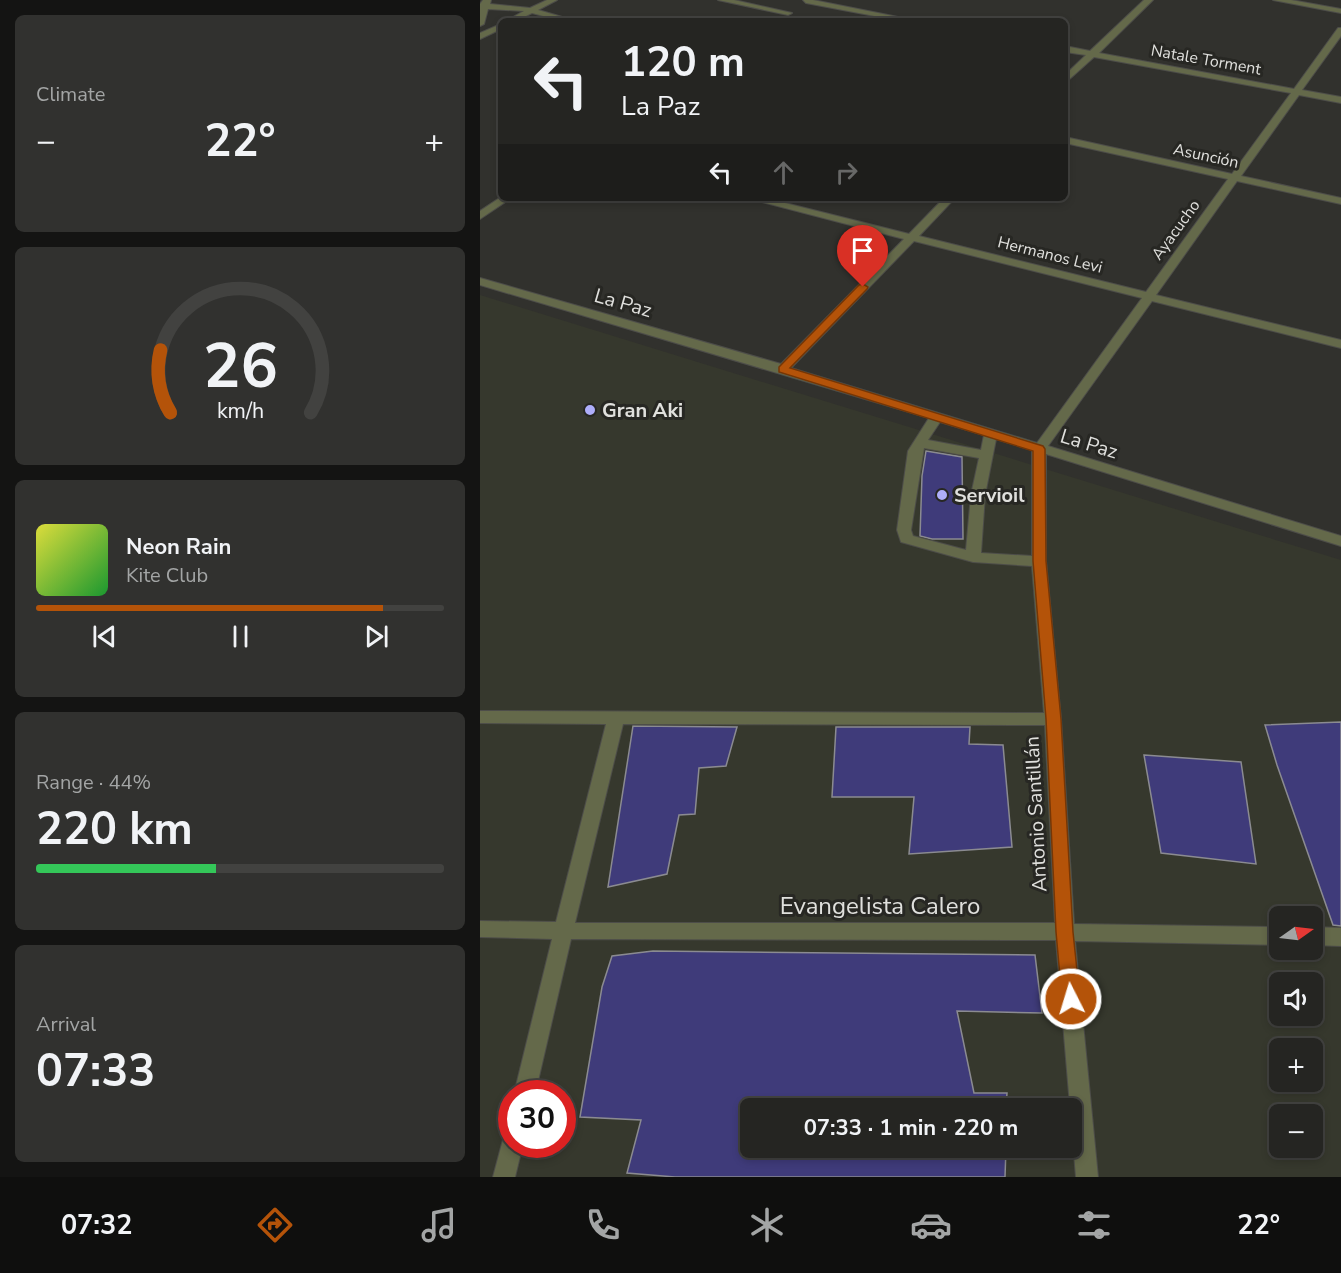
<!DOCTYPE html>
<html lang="en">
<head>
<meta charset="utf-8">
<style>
	body { margin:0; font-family:"Nunito Sans",sans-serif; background:#31312f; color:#f1f3f6; height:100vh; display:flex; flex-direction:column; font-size:22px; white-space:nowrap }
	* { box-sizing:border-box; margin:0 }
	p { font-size:20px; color:#a3a5a5 }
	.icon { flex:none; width:33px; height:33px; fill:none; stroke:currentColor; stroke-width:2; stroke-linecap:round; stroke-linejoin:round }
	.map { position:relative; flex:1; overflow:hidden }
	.details { display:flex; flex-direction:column; gap:15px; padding:15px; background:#141413; width:480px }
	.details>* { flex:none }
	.banner { position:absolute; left:18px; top:18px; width:570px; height:183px; border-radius:9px; box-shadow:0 3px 9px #0003,0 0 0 2px #424240; background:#252522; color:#f1f3f6; overflow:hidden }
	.needle { width:39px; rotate:76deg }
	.tools { position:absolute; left:789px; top:906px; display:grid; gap:12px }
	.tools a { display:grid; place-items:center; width:54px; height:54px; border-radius:9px; background:#252522; box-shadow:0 3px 9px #0003,0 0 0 2px #424240; font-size:30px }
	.speed { position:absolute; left:18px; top:1080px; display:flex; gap:12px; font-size:30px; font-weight:700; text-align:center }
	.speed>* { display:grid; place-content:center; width:78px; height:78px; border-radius:50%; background:#252522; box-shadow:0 3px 9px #0003,0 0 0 2px #424240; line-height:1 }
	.speed .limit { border:9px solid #d22; background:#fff; color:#111 }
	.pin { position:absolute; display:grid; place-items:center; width:51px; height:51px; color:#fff; margin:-62px -26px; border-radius:50% 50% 50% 0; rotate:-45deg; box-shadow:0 0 6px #0007 }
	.pin .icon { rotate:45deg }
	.me { position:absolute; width:66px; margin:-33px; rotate:355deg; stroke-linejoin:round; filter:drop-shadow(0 0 4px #0008) }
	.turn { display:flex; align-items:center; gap:21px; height:126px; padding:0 24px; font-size:27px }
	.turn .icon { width:78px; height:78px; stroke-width:2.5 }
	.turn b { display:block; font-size:42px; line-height:51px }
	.lanes { display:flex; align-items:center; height:57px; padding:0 24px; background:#0003; justify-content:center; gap:30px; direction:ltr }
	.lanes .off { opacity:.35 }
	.big { font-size:45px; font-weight:700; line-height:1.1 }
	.details .widget { flex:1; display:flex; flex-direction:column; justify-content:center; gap:9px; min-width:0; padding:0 21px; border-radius:9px; background:#31312f }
	.details .dial { align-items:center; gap:0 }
	.dial svg { height:156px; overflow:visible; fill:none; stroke:#424240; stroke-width:7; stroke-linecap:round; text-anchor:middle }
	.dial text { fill:#f1f3f6; stroke:none }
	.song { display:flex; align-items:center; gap:18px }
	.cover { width:72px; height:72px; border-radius:9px; background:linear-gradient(135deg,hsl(60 70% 55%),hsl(130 70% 35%)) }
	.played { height:6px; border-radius:3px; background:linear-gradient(90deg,#b45309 85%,#424240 85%) }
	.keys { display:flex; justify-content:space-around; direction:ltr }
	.heat { display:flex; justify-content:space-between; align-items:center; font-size:33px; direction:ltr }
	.charge { height:9px; border-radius:4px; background:linear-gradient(90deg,#34c759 44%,#424240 0) }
	.trip { position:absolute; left:260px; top:1098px; width:342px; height:60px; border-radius:9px; background:#252522; box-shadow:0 3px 9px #0003,0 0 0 2px #424240; font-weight:700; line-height:60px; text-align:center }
	.tabs { display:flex; height:96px; justify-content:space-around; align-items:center; background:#0f0f0e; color:#a3a5a5 }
	.tabs .icon { width:42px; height:42px }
	.tabs .on { color:#b45309 }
	.tabs b { font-size:27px; color:#f1f3f6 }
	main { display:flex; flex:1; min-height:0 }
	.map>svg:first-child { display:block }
	.built { fill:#36382d; fill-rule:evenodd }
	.building { fill:#3f3b7a; stroke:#8b8b91; stroke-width:1.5 }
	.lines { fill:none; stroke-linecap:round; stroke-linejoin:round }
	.minor-casing { stroke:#4d4d49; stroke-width:2 }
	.minor { fill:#64694a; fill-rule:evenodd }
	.route { fill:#b45309; stroke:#753606; stroke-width:1.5 }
	.poi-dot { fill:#aeaefa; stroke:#272723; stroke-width:2 }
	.labels { text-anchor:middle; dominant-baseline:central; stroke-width:6; stroke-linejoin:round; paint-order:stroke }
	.far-street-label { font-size:16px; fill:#e0e0dd; stroke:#272723 }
	.street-label { font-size:20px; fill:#e0e0dd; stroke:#272723 }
	.poi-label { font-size:20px; font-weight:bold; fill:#e0e0dd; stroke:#272723; text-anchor:start }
	.near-street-label { font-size:24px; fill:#e0e0dd; stroke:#272723 }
</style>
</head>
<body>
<main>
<section class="details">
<div class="widget"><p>Climate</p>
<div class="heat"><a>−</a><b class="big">22°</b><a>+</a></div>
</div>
<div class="widget dial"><svg viewBox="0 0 100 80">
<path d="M14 69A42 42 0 1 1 86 69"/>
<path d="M14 69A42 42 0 0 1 9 37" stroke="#b45309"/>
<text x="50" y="56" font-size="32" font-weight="700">26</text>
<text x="50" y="72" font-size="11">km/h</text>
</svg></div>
<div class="widget">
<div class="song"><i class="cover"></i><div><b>Neon Rain</b><p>Kite Club</p></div></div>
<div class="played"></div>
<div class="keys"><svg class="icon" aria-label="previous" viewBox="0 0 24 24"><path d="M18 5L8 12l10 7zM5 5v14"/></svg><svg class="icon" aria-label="pause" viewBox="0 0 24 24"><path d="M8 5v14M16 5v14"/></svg><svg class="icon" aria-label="next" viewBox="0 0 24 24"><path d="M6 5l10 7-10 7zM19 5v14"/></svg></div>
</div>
<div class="widget"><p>Range · 44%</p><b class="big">220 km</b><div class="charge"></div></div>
<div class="widget"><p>Arrival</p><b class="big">07:33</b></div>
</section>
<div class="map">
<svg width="861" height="1177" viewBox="0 0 861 1177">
	<rect width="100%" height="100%" fill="#31312d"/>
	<path class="built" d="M 0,295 L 861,560 L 861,1177 L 0,1177 ZM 800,916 L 832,916 L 832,950 L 800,950 ZM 800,982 L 832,982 L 832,1016 L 800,1016 ZM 800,1048 L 832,1048 L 832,1082 L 800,1082 ZM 32,1094 L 82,1094 L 82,1144 L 32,1144 ZM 270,1108 L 591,1108 L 591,1148 L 270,1148 ZM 800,1114 L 832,1114 L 832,1148 L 800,1148 Z"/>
	<path class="building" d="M 446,451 L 482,457 L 483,539 L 452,539 L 440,536 L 442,476 Z
		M 861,722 L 861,926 L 853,925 L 797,765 L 785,725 Z
		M 153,726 L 257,727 L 246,766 L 219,768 L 215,814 L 199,815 L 187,874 L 128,887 Z
		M 356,727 L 490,727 L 489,744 L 523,745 L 532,847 L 429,854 L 434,797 L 352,797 Z
		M 664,755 L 761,762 L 776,864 L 681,853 Z
		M 173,951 L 555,955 L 562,1013 L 477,1011 L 494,1093 L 527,1093 L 526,1108 L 270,1108 L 270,1148 L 526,1148 L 525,1177 L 195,1177 L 147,1173 L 161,1120 L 100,1117 L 122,987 L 132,956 Z"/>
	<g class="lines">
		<g class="minor-casing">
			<path id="minor" d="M 3,0 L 11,0 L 10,4 L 50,8 L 67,0 L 77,0 L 58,10 L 96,21 L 82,21 L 52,13 L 36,21 L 26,21 L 44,11 L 8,9 L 4,24 L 0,26 L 0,4 Z
				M 238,0 L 254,0 L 312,13 L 308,15 Z
				M 323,0 L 333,0 L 438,21 L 421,21 L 326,3 Z
				M 664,0 L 673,0 L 619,53 L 814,89 L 858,28 L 861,28 L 861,36 L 822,90 L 861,97 L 861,103 L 819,95 L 761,176 L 861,198 L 861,204 L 757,181 L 676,295 L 861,340 L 861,348 L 672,301 L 568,446 L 861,536 L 861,546 L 566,454 L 566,561 L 581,719 L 594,924 L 800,927 L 800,945 L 595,941 L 618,1177 L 596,1177 L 576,940 L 91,939 L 55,1094 L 34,1094 L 72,939 L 0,937 L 0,921 L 76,922 L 126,724 L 0,723 L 0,711 L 564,713 L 552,566 L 493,562 L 421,542 L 417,530 L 428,451 L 449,418 L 0,285 L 0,278 L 301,364 L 424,239 L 267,198 L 285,198 L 429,234 L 464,198 L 475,198 L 439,236 L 666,292 L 748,179 L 585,143 L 585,137 L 752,174 L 811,93 L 614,57 L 585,83 L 585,75 L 606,55 L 585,52 L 585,46 L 610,51 ZM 434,241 L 662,298 L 557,443 L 311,368 ZM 460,422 L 504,435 L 501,450 L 448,440 ZM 516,439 L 552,450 L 552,556 L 501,553 L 505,495 ZM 444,448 L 499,458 L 491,495 L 486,550 L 433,536 L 431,530 ZM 143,724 L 565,725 L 575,923 L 95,923 Z
				M 793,0 L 811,0 L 861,9 L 861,13 Z
				M 21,24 L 21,29 L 0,39 L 0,33 Z
				M 21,197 L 31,198 L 0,219 L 0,211 Z
				M 832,927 L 861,928 L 861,946 L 832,945 Z
				M 32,1133 L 32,1144 L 43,1144 L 35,1177 L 13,1177 L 24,1136 Z"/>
		</g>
		<use href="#minor" class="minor"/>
	</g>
	<path class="route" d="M 383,284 L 388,287 L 387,289 L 310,368 L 563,446 L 565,449 L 566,561 L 581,719 L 593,932 L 600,999 L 597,1004 L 591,1007 L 584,1004 L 582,999 L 576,932 L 566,719 L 553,561 L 553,451 L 299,372 L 299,367 L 379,285 Z"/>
	<g class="poi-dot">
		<circle cx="110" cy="410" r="6"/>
		<circle cx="462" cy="495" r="6"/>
	</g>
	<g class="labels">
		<g class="far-street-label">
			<text transform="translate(726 60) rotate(10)">Natale Torment</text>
			<text transform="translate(726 156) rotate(12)">Asunción</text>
			<text transform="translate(696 230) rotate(-54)">Ayacucho</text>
			<text transform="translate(570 255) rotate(14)">Hermanos Levi</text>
		</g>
		<g class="street-label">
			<text transform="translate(143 303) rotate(16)">La Paz</text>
			<text transform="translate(609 444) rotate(17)">La Paz</text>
			<text transform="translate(556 814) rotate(-93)">Antonio Santillán</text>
		</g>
		<g class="poi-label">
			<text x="122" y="410">Gran Aki</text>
			<text x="474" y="495">Servioil</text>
		</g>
		<g class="near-street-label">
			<text x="400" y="906">Evangelista Calero</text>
		</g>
	</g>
</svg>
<div class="tools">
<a><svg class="needle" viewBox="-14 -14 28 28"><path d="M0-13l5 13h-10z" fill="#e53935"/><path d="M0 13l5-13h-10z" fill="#a3a5a5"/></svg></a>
<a><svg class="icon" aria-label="sound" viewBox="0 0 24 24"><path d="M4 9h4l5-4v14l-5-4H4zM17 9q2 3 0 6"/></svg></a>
<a>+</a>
<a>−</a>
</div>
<div class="speed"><div class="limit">30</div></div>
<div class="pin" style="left:383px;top:287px;background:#d93025"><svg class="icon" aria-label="arrive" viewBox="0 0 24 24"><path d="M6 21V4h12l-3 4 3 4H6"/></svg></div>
<svg class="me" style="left:591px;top:999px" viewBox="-20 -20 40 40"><circle r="17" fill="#b45309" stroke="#fff" stroke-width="3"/><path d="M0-11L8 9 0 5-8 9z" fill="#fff"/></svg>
<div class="trip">07:33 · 1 min · 220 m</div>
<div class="banner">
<div class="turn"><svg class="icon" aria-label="left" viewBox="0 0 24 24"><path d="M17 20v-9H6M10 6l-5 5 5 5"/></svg><div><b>120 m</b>La Paz</div></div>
<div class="lanes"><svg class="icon" aria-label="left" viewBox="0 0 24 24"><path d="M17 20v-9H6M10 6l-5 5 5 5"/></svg><svg class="icon off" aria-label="ahead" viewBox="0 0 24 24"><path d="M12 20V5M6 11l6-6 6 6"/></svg><svg class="icon off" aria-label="right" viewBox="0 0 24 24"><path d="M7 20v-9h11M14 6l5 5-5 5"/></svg></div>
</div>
</div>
</main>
<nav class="tabs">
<b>07:32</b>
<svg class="icon on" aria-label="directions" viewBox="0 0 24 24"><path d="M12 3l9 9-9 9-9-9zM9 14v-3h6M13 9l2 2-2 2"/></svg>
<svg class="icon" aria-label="music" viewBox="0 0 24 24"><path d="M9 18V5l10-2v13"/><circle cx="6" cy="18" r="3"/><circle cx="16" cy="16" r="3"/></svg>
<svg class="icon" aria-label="phone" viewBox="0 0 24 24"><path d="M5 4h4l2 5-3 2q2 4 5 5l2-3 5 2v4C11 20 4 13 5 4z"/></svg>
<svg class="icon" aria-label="climate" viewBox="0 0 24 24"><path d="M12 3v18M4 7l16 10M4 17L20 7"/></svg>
<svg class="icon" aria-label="car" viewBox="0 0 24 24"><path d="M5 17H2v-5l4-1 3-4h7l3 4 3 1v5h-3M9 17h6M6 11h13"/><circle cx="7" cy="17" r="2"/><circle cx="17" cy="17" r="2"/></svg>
<svg class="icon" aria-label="filters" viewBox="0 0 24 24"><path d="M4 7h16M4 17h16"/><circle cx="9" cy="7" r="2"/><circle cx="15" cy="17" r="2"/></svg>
<b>22°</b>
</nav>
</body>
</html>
